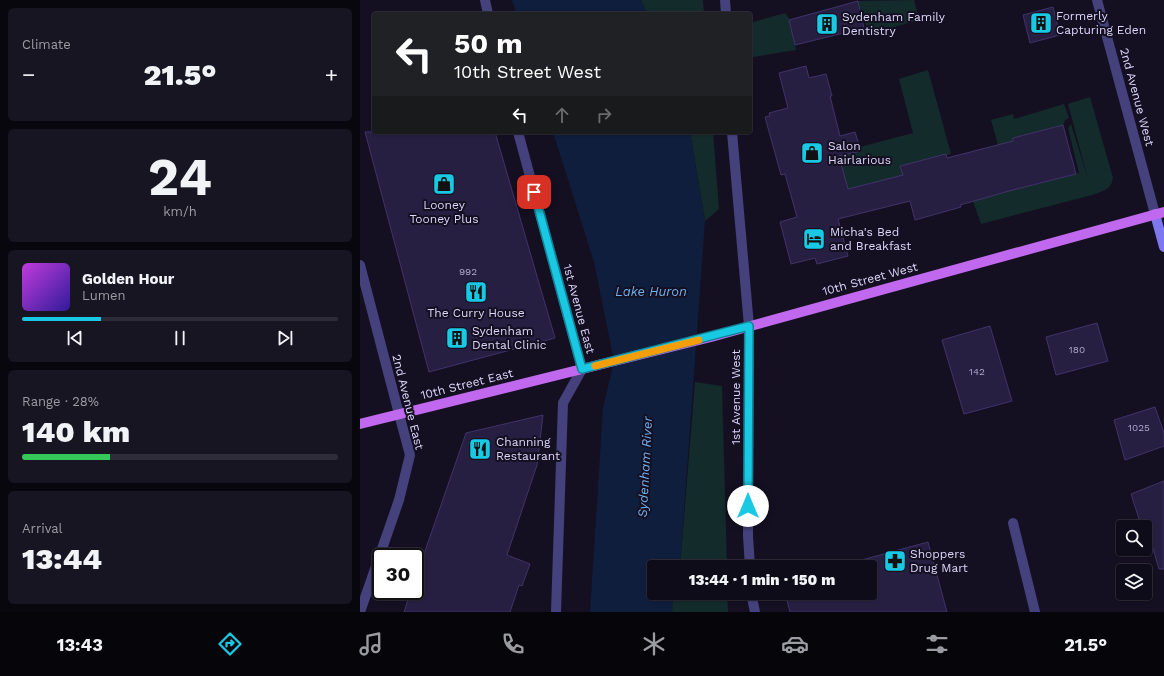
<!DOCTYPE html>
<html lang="en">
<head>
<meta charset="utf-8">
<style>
	body { margin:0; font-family:"Work Sans",sans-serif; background:#181523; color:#f1f3f6; height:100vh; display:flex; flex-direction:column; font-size:15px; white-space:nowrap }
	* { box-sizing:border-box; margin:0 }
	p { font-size:13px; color:#9b9ba2 }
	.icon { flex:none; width:22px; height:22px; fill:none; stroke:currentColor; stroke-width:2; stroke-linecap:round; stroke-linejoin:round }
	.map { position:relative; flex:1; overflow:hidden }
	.details { display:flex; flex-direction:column; gap:8px; padding:8px; background:#08070e; width:360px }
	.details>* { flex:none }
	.guide { position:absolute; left:12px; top:12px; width:380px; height:122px; border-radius:4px; box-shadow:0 1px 3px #0004,0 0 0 1px #2f2c39; background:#202124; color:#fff; overflow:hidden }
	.controls { position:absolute; left:756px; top:520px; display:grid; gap:8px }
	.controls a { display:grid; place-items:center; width:36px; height:36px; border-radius:4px; background:#0f0c1a; box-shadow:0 1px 3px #0004,0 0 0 1px #2f2c39; font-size:20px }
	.speed { position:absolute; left:12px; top:548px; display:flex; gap:8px; font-size:20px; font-weight:700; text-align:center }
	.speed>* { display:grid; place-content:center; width:52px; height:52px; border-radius:50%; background:#0f0c1a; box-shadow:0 1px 3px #0004,0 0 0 1px #2f2c39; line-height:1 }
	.speed .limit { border:2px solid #111; border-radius:6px; background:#fff; color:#111 }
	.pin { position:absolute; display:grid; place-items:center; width:34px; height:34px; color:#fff; margin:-17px; border-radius:8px; box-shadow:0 2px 6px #0006 }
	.me { position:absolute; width:44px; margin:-22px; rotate:0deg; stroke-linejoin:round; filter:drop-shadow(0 0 3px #0008) }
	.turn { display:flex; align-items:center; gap:14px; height:84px; padding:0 16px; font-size:18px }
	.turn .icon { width:52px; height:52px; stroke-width:2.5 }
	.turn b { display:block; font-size:28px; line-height:34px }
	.lanes { display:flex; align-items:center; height:38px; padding:0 16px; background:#0003; justify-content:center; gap:20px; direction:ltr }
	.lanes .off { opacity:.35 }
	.big { font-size:30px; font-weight:800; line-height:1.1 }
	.details .widget { flex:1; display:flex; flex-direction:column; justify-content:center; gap:6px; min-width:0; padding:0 14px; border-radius:6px; background:#181523 }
	.details .dial { align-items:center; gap:0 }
	.dial b { font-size:52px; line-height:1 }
	.song { display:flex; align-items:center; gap:12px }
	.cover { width:48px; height:48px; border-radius:6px; background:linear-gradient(135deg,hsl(290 70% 55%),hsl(250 70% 35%)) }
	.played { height:4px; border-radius:2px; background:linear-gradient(90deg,#19c8e3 25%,#2f2c39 25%) }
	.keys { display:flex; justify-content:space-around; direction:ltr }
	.heat { display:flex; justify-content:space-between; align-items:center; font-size:22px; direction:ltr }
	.charge { height:6px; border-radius:3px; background:linear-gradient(90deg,#34c759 28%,#2f2c39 0) }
	.trip { position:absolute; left:287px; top:560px; width:230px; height:40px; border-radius:4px; background:#0f0c1a; box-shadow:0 1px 3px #0004,0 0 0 1px #2f2c39; font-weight:800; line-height:40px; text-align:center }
	.dock { display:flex; height:64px; justify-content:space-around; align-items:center; background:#06050a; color:#9b9ba2 }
	.dock .icon { width:28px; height:28px }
	.dock .selected { color:#19c8e3 }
	.dock b { font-size:18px; color:#f1f3f6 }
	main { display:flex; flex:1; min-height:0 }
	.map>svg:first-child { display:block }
	.green { fill:#142b2b }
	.water { fill:#0f1e3c }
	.building { fill:#271f41; stroke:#40336a }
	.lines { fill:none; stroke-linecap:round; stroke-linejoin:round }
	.minor { stroke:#45417c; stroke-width:10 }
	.tertiary { stroke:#45417c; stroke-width:10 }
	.secondary { stroke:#7f77f0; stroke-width:10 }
	.primary { stroke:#c169ee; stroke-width:10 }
	.route-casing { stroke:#108294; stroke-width:10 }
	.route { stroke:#19c8e3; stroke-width:7 }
	.slow { stroke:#f59e0b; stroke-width:7 }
	.labels { text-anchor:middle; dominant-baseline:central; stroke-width:4; stroke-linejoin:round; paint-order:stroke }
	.number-label { font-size:10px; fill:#aea8cc }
	.poi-label { font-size:12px; fill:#dbd6fa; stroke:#141022; text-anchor:start }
	.street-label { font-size:12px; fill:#dbd6fa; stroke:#141022 }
	.water-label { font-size:13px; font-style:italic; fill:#6fb0ef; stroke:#141022 }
</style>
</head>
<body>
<main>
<section class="details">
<div class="widget"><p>Climate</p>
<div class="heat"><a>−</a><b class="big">21.5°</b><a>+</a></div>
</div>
<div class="widget dial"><b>24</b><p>km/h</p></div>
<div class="widget">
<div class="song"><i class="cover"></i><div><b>Golden Hour</b><p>Lumen</p></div></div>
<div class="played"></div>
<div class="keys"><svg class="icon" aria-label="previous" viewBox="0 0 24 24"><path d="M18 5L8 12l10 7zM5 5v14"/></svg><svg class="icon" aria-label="pause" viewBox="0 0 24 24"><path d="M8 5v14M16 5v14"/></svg><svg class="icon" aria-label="next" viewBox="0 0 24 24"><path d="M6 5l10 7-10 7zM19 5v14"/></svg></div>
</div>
<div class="widget"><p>Range · 28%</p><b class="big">140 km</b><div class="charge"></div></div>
<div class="widget"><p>Arrival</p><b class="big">13:44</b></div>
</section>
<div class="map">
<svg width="804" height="612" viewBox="0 0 804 612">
	<rect width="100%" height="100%" fill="#141022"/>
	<path class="green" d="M 281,0 L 343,0 L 344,14 L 288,14 Z
		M 554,0 L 559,20 L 509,34 L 498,1 Z
		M 425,13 L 429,18 L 436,50 L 393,57 L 390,23 Z
		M 568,70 L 591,154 L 541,166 L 543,177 L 488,190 L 479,156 L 501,151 L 500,147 L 553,133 L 539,79 Z
		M 730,97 L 753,178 C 751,190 743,191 732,195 L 621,224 L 613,201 L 643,193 L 630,147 L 638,145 L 631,120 L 653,114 L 654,119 L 704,104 L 709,118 L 705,120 L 703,125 L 653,138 L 665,187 L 719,173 L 708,128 L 711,124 L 728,179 L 708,104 Z
		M 330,132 L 353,132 L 359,209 L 345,221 Z
		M 335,382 L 362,386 L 367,567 L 320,567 Z
		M 313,593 L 367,593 L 368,612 L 312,612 Z"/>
	<path class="water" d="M 152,0 L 281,0 L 288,14 L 156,14 Z
		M 193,132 L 330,132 L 345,221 L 320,567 L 294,567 L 294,593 L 313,593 L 312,612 L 230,612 L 243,408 L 254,361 L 234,262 Z"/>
	<path class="building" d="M 498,1 L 504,28 L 435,45 L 429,20 Z
		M 693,7 L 700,35 L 670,43 L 663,15 Z
		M 446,66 L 449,78 L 466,74 L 472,96 L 470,96 L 480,136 L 495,132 L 501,151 L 479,156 L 488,189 L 543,175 L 540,166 L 586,154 L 587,158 L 653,141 L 653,138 L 703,125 L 716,174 L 649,191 L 600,205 L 601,207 L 555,220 L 550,201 L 478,219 L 488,256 L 457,264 L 455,258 L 431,264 L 420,222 L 437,217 L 425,174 L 421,175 L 405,117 L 410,116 L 409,113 L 428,108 L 419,73 Z
		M 5,132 L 135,132 L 195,338 L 69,372 Z
		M 737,323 L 748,361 L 696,375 L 686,337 Z
		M 630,326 L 652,401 L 604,414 L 582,340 Z
		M 795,407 L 804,433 L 804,446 L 765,460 L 754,420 Z
		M 183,415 L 177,465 L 147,555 L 170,564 L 162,586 L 159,585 L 150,612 L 44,612 L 51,591 L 55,591 L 55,580 L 106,433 Z
		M 804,481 L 804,569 L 799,569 L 786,524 L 781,525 L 771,494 Z
		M 568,542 L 587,612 L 430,612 L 425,593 L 510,593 L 510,567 L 476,567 Z"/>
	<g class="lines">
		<path class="minor" d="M 125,0 L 128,14
			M 365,0 L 366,14
			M 158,132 L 222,369 L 203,403 L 196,612
			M 372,132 L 389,326 L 388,536 L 390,567
			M 653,523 L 675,612
			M 391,593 L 395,612
			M 0,612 L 39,500 L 50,455 L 39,414"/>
		<path class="tertiary" d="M 737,0 L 795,214
			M 0,265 L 39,414"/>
		<path class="secondary" d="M 795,214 L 804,247"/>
		<path class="primary" d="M 0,424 L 351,337 L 804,212"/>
	</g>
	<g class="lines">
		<g class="route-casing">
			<path id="route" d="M 174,192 L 222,369 L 389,326 L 388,506"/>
		</g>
		<use href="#route" class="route"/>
		<path class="slow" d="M 235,366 L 339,340"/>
	</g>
	<defs>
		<g id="building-square" transform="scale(1.15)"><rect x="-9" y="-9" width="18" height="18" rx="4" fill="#19c8e3" stroke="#141022"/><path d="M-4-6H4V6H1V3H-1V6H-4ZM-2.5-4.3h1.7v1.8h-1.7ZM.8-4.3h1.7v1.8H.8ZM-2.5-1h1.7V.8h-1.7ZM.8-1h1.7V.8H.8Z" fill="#111"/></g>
		<g id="shop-square" transform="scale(1.15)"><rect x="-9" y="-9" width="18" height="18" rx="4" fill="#19c8e3" stroke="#141022"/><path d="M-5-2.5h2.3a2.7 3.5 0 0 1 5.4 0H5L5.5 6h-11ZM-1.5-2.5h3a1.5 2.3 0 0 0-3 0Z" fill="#111"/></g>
		<g id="hotel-square" transform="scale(1.15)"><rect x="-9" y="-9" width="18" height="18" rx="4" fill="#19c8e3" stroke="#141022"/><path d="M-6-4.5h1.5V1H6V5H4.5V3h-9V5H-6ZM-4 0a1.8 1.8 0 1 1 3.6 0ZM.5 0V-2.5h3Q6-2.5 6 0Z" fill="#111"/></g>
		<g id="restaurant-square" transform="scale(1.15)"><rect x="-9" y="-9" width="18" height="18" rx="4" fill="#19c8e3" stroke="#141022"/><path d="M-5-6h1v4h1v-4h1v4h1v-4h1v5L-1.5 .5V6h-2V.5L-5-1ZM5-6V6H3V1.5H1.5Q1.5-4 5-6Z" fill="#111"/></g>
		<g id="pharmacy-square" transform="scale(1.15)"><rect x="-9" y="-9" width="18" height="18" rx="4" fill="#19c8e3" stroke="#141022"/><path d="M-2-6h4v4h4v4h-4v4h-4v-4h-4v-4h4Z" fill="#111"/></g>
	</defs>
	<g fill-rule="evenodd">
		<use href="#building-square" x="681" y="23"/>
		<use href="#building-square" x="467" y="24"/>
		<use href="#shop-square" x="452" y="153"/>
		<use href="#shop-square" x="84" y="184"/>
		<use href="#hotel-square" x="454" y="239"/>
		<use href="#restaurant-square" x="116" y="292"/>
		<use href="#building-square" x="97" y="338"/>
		<use href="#restaurant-square" x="120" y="449"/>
		<use href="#pharmacy-square" x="535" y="561"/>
	</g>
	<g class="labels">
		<g class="number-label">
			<text x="108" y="271">992</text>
			<text x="717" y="349">180</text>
			<text x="617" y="371">142</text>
			<text x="779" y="427">1025</text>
		</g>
		<g class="poi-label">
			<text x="696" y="16">Formerly<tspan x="696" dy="14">Capturing Eden</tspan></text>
			<text x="482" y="17">Sydenham Family<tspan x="482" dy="14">Dentistry</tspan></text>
			<text x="468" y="146">Salon<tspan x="468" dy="14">Hairlarious</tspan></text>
			<text x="84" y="205" text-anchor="middle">Looney<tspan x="84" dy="14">Tooney Plus</tspan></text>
			<text x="470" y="232">Micha's Bed<tspan x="470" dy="14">and Breakfast</tspan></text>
			<text x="116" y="313" text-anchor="middle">The Curry House</text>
			<text x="112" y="331">Sydenham<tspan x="112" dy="14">Dental Clinic</tspan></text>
			<text x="136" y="442">Channing<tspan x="136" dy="14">Restaurant</tspan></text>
			<text x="550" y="554">Shoppers<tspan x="550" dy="14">Drug Mart</tspan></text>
		</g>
		<g class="street-label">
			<text transform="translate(777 97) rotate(75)">2nd Avenue West</text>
			<text transform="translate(510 279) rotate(-15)">10th Street West</text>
			<text transform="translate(219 309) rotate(75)">1st Avenue East</text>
			<text transform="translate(107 384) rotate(-14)">10th Street East</text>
			<text transform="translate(376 397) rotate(-90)">1st Avenue West</text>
			<text transform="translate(48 402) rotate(76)">2nd Avenue East</text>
		</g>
		<g class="water-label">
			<text x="291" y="291">Lake Huron</text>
			<text transform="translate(285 467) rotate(-87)">Sydenham River</text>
		</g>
	</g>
</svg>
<div class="controls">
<a><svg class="icon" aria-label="search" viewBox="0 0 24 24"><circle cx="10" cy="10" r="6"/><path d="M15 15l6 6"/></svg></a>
<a><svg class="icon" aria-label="layers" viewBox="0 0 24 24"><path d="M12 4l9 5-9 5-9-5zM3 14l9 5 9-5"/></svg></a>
</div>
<div class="speed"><div class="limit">30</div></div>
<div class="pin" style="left:174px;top:192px;background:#d93025"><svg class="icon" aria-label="arrive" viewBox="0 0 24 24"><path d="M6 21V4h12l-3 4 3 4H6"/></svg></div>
<svg class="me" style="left:388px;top:506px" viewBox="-20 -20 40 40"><circle r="19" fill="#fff"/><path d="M0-13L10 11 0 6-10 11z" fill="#19c8e3"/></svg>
<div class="trip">13:44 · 1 min · 150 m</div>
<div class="guide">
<div class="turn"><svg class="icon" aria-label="left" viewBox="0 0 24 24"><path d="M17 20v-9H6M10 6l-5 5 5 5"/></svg><div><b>50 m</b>10th Street West</div></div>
<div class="lanes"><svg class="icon" aria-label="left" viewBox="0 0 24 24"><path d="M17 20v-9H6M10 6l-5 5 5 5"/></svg><svg class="icon off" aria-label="ahead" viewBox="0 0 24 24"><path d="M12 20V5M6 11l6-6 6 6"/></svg><svg class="icon off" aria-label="right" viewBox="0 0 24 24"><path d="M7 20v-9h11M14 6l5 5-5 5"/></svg></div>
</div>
</div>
</main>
<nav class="dock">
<b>13:43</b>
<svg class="icon selected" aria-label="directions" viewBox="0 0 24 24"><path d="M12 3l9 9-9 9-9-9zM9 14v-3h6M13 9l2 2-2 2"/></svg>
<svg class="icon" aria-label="music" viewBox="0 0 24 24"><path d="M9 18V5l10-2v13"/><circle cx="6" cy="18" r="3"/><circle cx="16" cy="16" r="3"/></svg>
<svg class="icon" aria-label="phone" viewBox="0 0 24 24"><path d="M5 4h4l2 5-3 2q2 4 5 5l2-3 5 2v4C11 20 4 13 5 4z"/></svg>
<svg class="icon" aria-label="climate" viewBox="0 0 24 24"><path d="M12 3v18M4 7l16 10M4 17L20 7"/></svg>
<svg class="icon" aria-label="car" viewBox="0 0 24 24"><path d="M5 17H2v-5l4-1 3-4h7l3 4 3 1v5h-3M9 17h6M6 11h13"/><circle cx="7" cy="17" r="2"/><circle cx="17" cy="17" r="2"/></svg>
<svg class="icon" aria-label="filters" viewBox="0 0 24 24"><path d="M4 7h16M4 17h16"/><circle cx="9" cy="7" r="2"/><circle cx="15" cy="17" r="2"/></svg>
<b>21.5°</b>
</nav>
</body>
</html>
